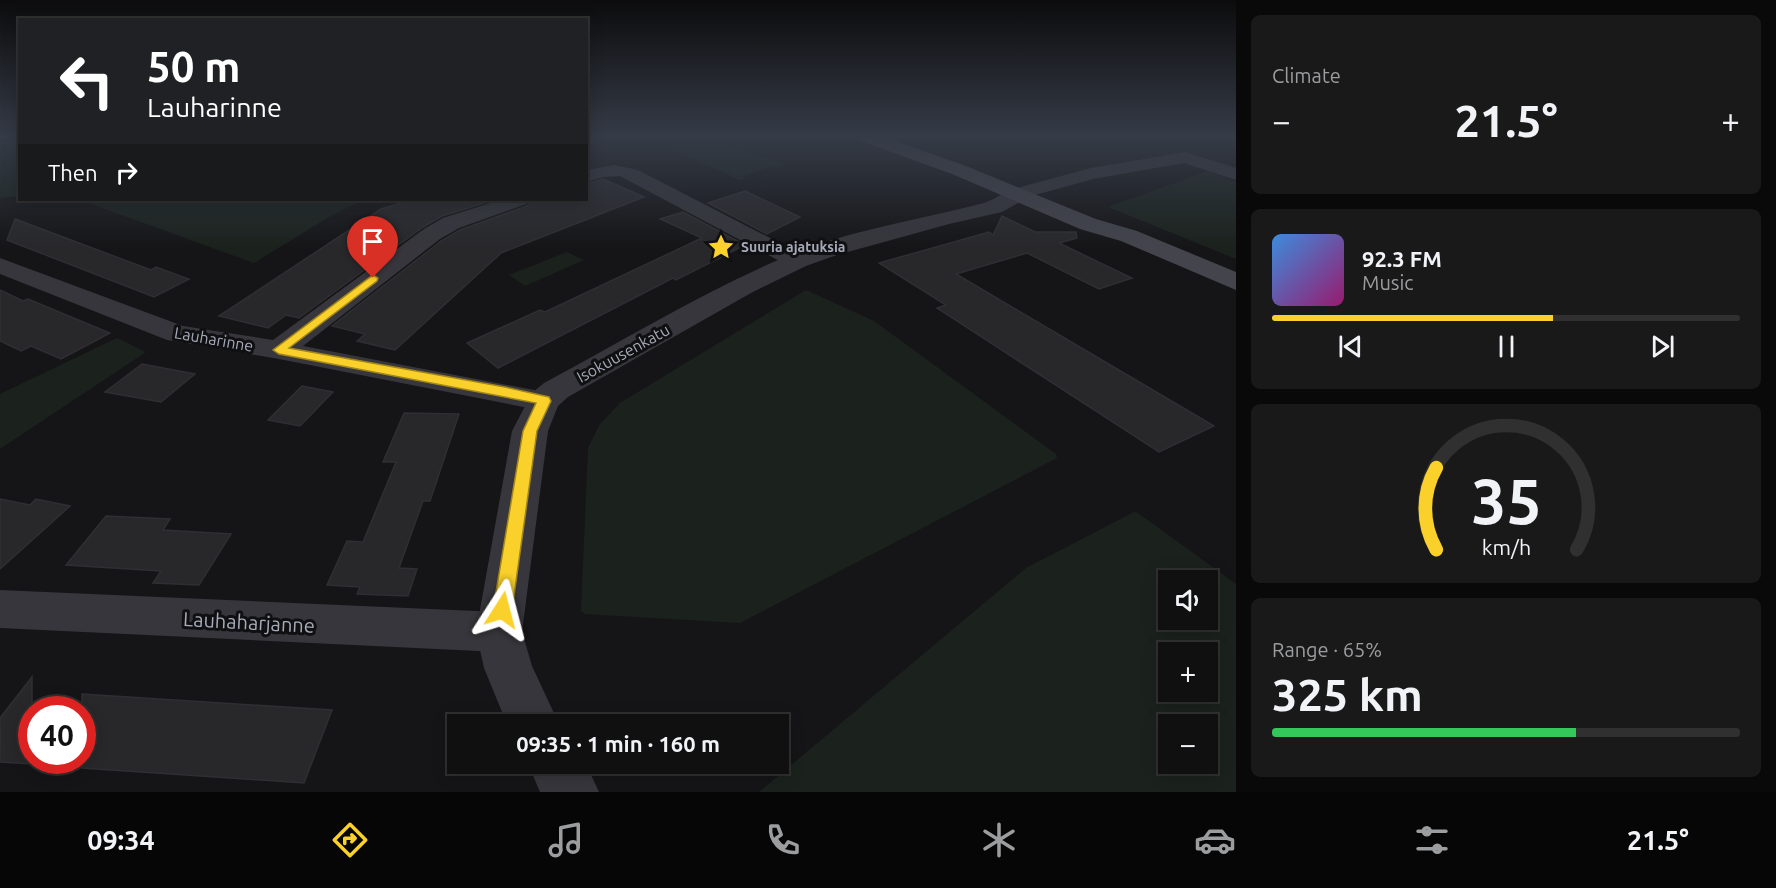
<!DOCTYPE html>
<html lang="en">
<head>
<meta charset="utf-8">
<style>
	body { margin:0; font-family:Ubuntu,sans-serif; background:#19191a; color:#f1f3f6; height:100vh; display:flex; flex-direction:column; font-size:22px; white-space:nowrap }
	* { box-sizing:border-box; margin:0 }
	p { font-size:20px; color:#9c9d9f }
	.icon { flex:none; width:33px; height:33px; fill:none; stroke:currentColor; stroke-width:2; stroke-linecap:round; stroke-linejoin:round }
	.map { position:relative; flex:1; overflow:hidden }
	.drawer { display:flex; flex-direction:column; gap:15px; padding:15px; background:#090909; width:540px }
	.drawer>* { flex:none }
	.top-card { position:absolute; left:18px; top:18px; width:570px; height:183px; border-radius:0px; box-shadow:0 3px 15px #0003,0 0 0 2px #303031; background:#202124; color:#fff; overflow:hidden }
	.fabs { position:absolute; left:1158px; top:570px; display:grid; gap:12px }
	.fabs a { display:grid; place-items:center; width:60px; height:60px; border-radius:0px; background:#101011; box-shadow:0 3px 15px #0003,0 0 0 2px #303031; font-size:30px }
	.speed { position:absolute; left:18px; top:696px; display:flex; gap:12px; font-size:30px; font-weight:700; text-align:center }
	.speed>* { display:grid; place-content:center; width:78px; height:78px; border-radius:50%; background:#101011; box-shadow:0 3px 15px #0003,0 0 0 2px #303031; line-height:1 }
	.speed .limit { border:9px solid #d22; background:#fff; color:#111 }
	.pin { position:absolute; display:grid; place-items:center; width:51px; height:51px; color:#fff; margin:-62px -26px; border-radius:50% 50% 50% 0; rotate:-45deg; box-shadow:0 0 6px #0007 }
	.pin .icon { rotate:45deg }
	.me { position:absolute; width:66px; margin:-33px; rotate:9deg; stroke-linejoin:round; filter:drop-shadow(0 0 4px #0008) }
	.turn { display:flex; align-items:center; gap:21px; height:126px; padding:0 30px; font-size:27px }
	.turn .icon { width:78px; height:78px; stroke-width:2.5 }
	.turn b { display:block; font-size:42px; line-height:51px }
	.then { display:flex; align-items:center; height:57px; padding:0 30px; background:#0003; gap:12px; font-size:22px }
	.big { font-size:45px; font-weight:700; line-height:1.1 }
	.drawer .card { flex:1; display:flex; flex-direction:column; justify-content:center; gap:9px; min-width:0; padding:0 21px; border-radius:9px; background:#19191a }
	.drawer .dial { align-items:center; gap:0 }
	.dial svg { height:156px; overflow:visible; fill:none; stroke:#303031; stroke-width:7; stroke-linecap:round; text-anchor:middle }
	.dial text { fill:#f1f3f6; stroke:none }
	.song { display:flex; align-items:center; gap:18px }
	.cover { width:72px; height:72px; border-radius:9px; background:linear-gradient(135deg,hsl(210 70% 55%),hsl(320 70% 35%)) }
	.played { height:6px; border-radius:3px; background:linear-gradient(90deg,#fad02a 60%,#303031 60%) }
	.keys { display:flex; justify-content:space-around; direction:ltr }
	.heat { display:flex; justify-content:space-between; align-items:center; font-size:33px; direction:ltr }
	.charge { height:9px; border-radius:4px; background:linear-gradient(90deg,#34c759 65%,#303031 0) }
	.trip { position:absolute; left:447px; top:714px; width:342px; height:60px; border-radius:0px; background:#101011; box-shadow:0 3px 15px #0003,0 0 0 2px #303031; font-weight:700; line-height:60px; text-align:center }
	.dock { display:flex; height:96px; justify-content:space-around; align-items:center; background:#060607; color:#9c9d9f }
	.dock .icon { width:42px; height:42px }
	.dock .selected { color:#fad02a }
	.dock b { font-size:27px; color:#f1f3f6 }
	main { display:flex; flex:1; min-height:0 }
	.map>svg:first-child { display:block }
	.green { fill:#1b221d; fill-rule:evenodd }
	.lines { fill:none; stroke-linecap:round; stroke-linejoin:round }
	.stream { fill:#2a313b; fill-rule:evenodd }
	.building { fill:#28282b; stroke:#2f2f33; stroke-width:1.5 }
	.minor { fill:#36363c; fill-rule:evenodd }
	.tertiary { fill:#36363c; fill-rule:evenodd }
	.secondary { fill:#43444c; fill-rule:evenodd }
	.route { fill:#fad02a; stroke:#a2871b; stroke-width:1.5 }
	.labels { text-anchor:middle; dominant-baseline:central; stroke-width:6; stroke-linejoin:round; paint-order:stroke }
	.far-poi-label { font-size:14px; font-weight:bold; fill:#a6a9b8; stroke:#101012; text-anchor:start }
	.street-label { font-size:16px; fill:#a6a9b8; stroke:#101012 }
	.near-street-label { font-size:20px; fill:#a6a9b8; stroke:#101012 }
</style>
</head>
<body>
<main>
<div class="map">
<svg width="1236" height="792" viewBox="0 0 1236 792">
	<rect width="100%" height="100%" fill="#151517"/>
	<path class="green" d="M 0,137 L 19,137 L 19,196 L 0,198 Z
		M 710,145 L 731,146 L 784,164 L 779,168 L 774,166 L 742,176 L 746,179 L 740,180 L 668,147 Z
		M 1208,171 L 1236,182 L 1236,259 L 1108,207 Z
		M 80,200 L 363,200 L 329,217 L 254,263 Z
		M 567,252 L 584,260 L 525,286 L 509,275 Z
		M 806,290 L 874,321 L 1056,454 L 1057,458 L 740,623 L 585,614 L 581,611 L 588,448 L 600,424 L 620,403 Z
		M 117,338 L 146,352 L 0,449 L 0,394 Z
		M 1134,512 L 1138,513 L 1236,584 L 1236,792 L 759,792 L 1026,568 ZM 1168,580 L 1208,580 L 1208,620 L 1168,620 ZM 1208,652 L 1208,692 L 1168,692 L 1168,652 ZM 1168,724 L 1208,724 L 1208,764 L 1168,764 Z"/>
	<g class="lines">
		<path class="stream" d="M 20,141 L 20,144 L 0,144 L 0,142 Z"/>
	</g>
	<path class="building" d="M 603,179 L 644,197 L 501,253 L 395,350 L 357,341 L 365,334 L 332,326 L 441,241 L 460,230 L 527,206 L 531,200 L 586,200 L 586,184 Z
		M 745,191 L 800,217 L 767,234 L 708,203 Z
		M 411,200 L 494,200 L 442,216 L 423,227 L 299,318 L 286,315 L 268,328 L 219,316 L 381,209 Z
		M 683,212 L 745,245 L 676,280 L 673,278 L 498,368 L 467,343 L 540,310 L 545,312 L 702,238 L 660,219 Z
		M 1002,216 L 1035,232 L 1076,232 L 1077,238 L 1059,243 L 1132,278 L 1099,289 L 1027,253 L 956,274 L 1214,426 L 1159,452 L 937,308 L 946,305 L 879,263 L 989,232 L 993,235 Z
		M 15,219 L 151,270 L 156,267 L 189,279 L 154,297 L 7,240 Z
		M 0,290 L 23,301 L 28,299 L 110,333 L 61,359 L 31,346 L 21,351 L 0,341 Z
		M 142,364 L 195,374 L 161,402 L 105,392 Z
		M 302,386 L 333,392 L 300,426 L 268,420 Z
		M 404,413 L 459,414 L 430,501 L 423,501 L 399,568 L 417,569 L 408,596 L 357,594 L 360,587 L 327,585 L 347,541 L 363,542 L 396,462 L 383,462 Z
		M 0,499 L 30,505 L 36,499 L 70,506 L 0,569 Z
		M 106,516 L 170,519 L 163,530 L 231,534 L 199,585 L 153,583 L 161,571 L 66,565 Z
		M 32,677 L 32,764 L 0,762 L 0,718 Z
		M 82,694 L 332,710 L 304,783 L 82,768 Z"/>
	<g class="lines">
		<path class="minor" d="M 1185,152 L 1236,168 L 1236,180 L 1184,163 L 1093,179 L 1017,200 L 1010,198 L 1007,194 L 1010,190 L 1091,168 Z
			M 614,165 L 638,170 L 805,256 L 809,261 L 805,266 L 797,268 L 789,266 L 620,176 L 603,177 L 586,182 L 586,170 Z
			M 500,200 L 529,200 L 526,204 L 459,228 L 440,239 L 303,346 L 555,394 L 560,401 L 555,408 L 544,411 L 279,359 L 167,340 L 0,274 L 0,258 L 183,326 L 273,340 L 424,229 L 443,218 Z
			M 0,590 L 499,612 L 515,618 L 521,632 L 515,646 L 499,652 L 0,628 Z"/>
		<path class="tertiary" d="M 1017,188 L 1025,189 L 1028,194 L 1025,199 L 1002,212 L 949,224 L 837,255 L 806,266 L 751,293 L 568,397 L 558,406 L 548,431 L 522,632 L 532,666 L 559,724 L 507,724 L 484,668 L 476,632 L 512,431 L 532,393 L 544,383 C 624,340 703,292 787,256 C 849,230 919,220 984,203 C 996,199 1005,191 1017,188 Z
			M 528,764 L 586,764 L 599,792 L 540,792 Z"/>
		<path class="secondary" d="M 858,137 L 884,137 L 966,166 L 1096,219 L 1137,231 L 1236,272 L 1236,290 L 1121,241 L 1080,229 L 952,174 L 861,141 Z"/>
	</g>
	<linearGradient id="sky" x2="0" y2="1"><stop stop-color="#0c0c0d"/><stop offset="0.55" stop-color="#353b47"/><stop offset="1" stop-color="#353b47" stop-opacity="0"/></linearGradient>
	<rect width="1236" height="248" fill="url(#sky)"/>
	<path class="route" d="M 373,275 L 378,278 L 377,281 L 289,348 L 505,387 L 549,397 L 551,401 L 537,431 L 512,610 L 509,616 L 502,618 L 496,616 L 493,610 L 523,431 L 536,403 L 279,354 L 273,350 Z"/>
	<defs>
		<g id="sight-bare" transform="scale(2.07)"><path d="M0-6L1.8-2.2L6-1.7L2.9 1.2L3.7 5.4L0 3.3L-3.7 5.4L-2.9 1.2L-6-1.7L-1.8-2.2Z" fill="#fad02a" stroke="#101012" stroke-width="2.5" paint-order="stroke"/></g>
	</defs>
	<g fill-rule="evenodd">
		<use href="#sight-bare" x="721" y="247"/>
	</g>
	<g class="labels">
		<g class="far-poi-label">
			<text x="741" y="247">Suuria ajatuksia</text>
		</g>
		<g class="street-label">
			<text transform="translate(214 339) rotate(10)">Lauharinne</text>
			<text transform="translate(623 353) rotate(-29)">Isokuusenkatu</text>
		</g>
		<g class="near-street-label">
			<text transform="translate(249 622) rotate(3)">Lauhaharjanne</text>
		</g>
	</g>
</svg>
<div class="fabs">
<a><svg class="icon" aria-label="sound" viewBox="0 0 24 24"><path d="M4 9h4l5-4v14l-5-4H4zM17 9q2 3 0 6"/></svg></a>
<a>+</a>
<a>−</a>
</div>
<div class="speed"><div class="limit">40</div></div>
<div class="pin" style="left:373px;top:278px;background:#d93025"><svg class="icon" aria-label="arrive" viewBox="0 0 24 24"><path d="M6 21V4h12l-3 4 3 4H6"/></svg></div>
<svg class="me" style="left:502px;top:610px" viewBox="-20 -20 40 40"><path d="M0-17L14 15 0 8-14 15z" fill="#fad02a" stroke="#fff" stroke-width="4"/></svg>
<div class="trip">09:35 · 1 min · 160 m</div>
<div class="top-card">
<div class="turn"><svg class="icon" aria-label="left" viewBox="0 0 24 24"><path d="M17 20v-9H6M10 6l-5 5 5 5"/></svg><div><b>50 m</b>Lauharinne</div></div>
<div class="then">Then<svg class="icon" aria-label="right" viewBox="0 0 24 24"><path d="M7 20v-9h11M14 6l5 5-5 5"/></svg></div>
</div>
</div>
<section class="drawer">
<div class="card"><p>Climate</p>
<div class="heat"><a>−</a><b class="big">21.5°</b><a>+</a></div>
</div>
<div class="card">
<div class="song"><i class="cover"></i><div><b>92.3 FM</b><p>Music</p></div></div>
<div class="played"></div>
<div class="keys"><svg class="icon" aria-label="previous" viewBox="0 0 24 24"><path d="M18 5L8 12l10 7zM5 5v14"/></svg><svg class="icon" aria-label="pause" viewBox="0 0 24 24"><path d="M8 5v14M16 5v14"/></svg><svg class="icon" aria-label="next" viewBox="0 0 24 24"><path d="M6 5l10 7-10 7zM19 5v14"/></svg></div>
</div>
<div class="card dial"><svg viewBox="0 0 100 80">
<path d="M14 69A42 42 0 1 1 86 69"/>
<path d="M14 69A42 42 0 0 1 14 27" stroke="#fad02a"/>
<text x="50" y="56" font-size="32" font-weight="700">35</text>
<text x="50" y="72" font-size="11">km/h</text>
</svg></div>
<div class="card"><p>Range · 65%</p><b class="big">325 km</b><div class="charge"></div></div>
</section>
</main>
<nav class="dock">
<b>09:34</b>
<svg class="icon selected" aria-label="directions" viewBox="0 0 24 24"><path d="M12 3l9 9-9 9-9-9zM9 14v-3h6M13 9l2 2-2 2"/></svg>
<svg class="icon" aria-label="music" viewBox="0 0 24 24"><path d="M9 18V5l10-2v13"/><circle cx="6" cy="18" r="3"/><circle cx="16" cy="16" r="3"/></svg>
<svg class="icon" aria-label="phone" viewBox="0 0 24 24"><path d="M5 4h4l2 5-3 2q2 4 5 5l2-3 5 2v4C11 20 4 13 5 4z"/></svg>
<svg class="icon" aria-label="climate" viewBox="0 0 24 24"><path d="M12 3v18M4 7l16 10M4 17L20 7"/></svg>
<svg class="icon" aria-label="car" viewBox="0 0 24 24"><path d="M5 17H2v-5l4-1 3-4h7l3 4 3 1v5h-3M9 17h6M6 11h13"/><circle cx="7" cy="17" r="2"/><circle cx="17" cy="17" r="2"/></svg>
<svg class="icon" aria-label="filters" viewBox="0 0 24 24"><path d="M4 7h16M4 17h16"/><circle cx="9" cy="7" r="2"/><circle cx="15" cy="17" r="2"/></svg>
<b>21.5°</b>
</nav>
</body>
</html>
